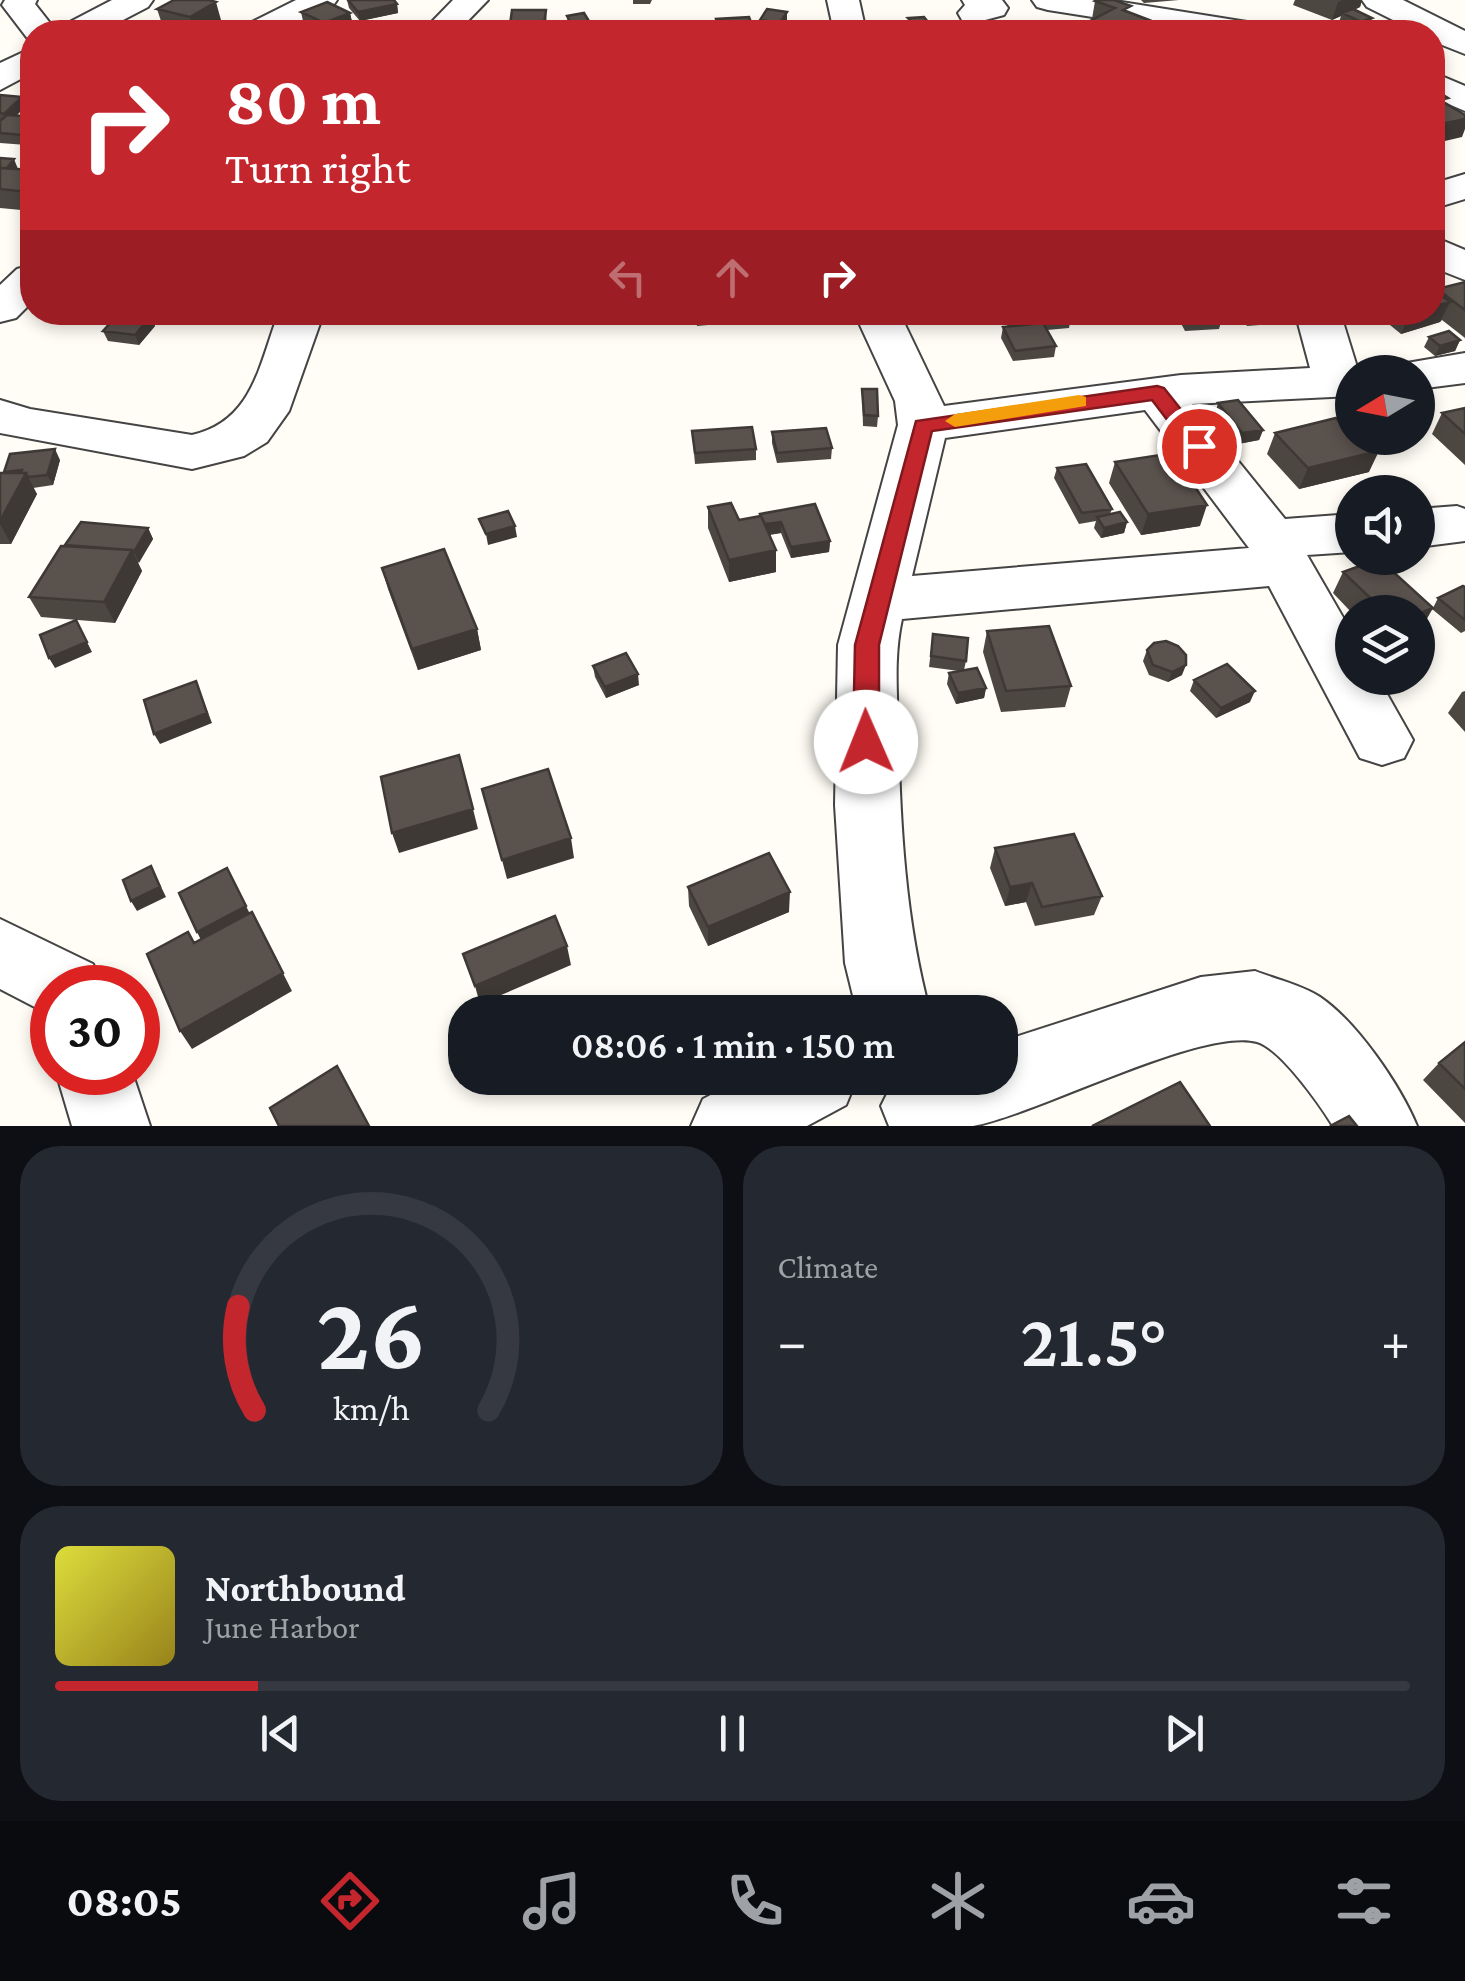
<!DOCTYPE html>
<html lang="en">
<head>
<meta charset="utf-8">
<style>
	body { margin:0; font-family:"Crimson Pro",serif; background:#242831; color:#f1f3f6; height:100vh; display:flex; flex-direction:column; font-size:38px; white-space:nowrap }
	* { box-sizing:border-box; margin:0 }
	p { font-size:32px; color:#9ea1a6 }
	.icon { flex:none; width:55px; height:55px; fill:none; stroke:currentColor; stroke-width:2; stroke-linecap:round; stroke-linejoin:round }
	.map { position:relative; height:1126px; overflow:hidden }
	.drawer { display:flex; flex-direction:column; gap:20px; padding:20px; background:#0d0f14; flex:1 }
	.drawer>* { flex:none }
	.banner { position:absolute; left:20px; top:20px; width:1425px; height:305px; border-radius:40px; box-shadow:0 5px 15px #0003; background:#c4262e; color:#fff; overflow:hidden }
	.needle { width:65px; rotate:260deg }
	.tools { position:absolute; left:1335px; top:355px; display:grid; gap:20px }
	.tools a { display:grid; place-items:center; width:100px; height:100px; border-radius:50%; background:#171b24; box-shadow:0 5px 15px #0003; font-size:50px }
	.speed { position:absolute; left:30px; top:965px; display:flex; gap:20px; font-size:50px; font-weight:700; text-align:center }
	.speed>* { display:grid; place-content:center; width:130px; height:130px; border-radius:50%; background:#171b24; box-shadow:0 5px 15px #0003; line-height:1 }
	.speed .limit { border:15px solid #d22; background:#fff; color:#111 }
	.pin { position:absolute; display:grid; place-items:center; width:85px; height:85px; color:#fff; margin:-42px; border:5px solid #fff; border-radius:50%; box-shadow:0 2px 10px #0007 }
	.me { position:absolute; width:110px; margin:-55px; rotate:359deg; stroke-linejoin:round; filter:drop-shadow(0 0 8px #0008) }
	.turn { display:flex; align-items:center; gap:35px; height:210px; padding:0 40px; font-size:45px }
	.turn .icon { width:130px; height:130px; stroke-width:2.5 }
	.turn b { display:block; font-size:70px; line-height:85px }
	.lanes { display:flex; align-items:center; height:95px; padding:0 40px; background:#0003; justify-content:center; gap:50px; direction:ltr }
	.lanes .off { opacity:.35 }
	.big { font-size:75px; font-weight:600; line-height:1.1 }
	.drawer .card { flex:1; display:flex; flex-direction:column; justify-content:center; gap:15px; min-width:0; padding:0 35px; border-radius:40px; background:#242831 }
	.drawer .dial { align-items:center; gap:0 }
	.dial svg { height:260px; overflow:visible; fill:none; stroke:#363941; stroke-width:7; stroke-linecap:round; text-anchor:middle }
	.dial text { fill:#f1f3f6; stroke:none }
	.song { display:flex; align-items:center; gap:30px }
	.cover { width:120px; height:120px; border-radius:15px; background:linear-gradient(135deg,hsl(60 70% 55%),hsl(50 70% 35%)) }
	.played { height:10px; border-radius:5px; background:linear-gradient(90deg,#c4262e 15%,#363941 15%) }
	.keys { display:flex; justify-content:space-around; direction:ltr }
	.heat { display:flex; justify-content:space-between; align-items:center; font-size:55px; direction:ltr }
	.drawer .tiles { flex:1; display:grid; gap:20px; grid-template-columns:1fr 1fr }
	.card:last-child { grid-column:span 2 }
	.trip { position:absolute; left:448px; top:995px; width:570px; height:100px; border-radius:40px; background:#171b24; box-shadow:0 5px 15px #0003; font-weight:600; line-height:100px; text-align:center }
	.tabs { display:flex; height:160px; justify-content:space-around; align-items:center; background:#090b0e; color:#9ea1a6 }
	.tabs .icon { width:70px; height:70px }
	.tabs .active { color:#c4262e }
	.tabs b { font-size:45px; color:#f1f3f6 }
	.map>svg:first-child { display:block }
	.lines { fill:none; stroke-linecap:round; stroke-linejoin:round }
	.minor-casing { stroke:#444; stroke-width:4 }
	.minor { fill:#fff; fill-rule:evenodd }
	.wall { fill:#4d4742 }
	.shaded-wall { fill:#3f3936 }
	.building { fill:#5a524d; stroke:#3f3936; stroke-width:2.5 }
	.route { fill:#c4262e; stroke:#7f191e; stroke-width:2.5 }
	.slow { fill:#f59e0b }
</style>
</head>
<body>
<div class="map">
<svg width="1465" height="1126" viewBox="0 0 1465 1126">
	<rect width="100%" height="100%" fill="#fffdf5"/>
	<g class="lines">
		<g class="minor-casing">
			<path id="minor" d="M 5,0 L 37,0 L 35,4 L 57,32 L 32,32 L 32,40 L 28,39 L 2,5 Z
				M 112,0 L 153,0 L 148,7 L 100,32 L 59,32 L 64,25 Z
				M 296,0 L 337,0 L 332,7 L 283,32 L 241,32 L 246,25 Z
				M 453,0 L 488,0 L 457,32 L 422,32 Z
				M 827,0 L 859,0 L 866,32 L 834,32 Z
				M 962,0 L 1002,0 L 1008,8 L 1004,15 L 974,23 L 962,20 L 958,13 L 965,5 Z
				M 1032,0 L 1109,0 L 1247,22 L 1259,25 L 1264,32 L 1188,32 L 1048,10 L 1037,7 Z
				M 1362,0 L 1403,0 L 1465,31 L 1465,54 L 1432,41 L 1432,32 L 1417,32 L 1367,7 Z
				M 32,48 L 32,73 L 0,90 L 0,63 Z
				M 1432,72 L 1465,86 L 1465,111 L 1432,97 Z
				M 1465,174 L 1465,199 L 1432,209 L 1432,184 Z
				M 1432,236 L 1465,250 L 1465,280 L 1432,267 Z
				M 32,265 L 32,302 L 16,318 L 0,322 L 0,285 L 17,269 Z
				M 279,312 L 324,312 L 289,411 L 267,442 L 244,456 L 192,469 L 0,433 L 0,400 L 30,409 L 192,435 C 253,421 259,365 279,312 Z
				M 854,312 L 899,312 L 944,406 L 1181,375 L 1310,368 L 1295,312 L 1340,312 L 1357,367 L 1370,372 L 1352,372 L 1352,396 L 1192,404 L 1285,519 L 1352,514 L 1352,552 L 1307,555 L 1352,633 L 1352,678 L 1378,678 L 1413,740 L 1404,758 L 1382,765 L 1360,758 L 1269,586 L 902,619 C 894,655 897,690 898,727 C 900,822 905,920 930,1012 L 857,1012 L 845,963 L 835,805 L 838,645 L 898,425 L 895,401 ZM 1145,410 L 1249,548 L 912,576 L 945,438 Z
				M 1465,353 L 1465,383 L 1418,389 L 1418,372 L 1395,372 L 1401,364 Z
				M 1457,506 L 1465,509 L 1465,541 L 1418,547 L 1418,509 Z
				M 0,919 L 93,964 L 103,988 L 52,988 L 52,1016 L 0,989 Z
				M 1255,971 C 1275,979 1302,985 1320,997 C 1357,1022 1400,1085 1417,1126 L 1333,1126 C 1320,1105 1281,1049 1257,1042 C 1201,1027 1038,1114 973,1126 C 947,1126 915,1126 889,1126 L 881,1106 L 895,1078 L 1000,1078 L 1000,1042 L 1201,977 Z
				M 56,1072 L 132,1072 L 150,1126 L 72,1126 Z
				M 743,1078 L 857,1078 L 846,1105 L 807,1126 L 691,1126 L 703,1099 Z"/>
		</g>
		<use href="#minor" class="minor"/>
	</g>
	<path class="wall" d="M 347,0 L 397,4 L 398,13 L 360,21 L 349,8 Z
		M 633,0 L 652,0 L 650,4 L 633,4 Z
		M 1141,0 L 1179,0 L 1144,3 Z
		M 1295,0 L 1362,0 L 1360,7 L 1354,10 L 1369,28 L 1358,31 L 1339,22 L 1341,16 L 1332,20 L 1293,5 Z
		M 1095,1 L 1129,13 L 1146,32 L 1086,32 L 1088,22 L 1093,19 L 1092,19 Z
		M 157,9 L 221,20 L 199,32 L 184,32 L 163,27 Z
		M 301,12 L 350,13 L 352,22 L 335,29 L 316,27 L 303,21 Z
		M 567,16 L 592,32 L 572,32 L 568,25 Z
		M 908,18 L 932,27 L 974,32 L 912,32 L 907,28 Z
		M 760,20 L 787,21 L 780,32 L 759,29 Z
		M 0,95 L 26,106 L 16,116 L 27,145 L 0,143 Z
		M 0,158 L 18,169 L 32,170 L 32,211 L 0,208 Z
		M 1465,282 L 1465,338 L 1442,320 L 1440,322 L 1401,334 L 1374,312 L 1432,312 L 1437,289 Z
		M 694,312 L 729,312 L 729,323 L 697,326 Z
		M 1003,312 L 1068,312 L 1071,317 L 1069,328 L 1047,330 L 1056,346 L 1054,357 L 1013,361 L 1001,338 L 1003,327 L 1008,327 L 1003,316 Z
		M 1175,312 L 1224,312 L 1219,329 L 1185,331 Z
		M 1239,312 L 1275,312 L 1276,314 L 1272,324 L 1247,326 Z
		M 151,316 L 155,326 L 139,345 L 108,341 L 103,331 Z
		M 1429,337 L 1460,340 L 1455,351 L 1435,356 L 1424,347 Z
		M 862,389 L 878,416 L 877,427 L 863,426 Z
		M 1218,403 L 1263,430 L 1259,440 L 1238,444 L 1215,414 Z
		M 1465,408 L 1465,465 L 1432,434 L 1442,413 Z
		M 692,431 L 756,449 L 756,460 L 695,464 Z
		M 772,432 L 832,448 L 831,459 L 777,463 L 772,443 Z
		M 1275,433 L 1369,472 L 1299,489 L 1267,454 Z
		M 60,460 L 53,485 L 33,488 L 37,494 L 11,544 L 0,544 L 0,473 Z
		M 1115,462 L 1200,526 L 1141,535 L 1109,483 Z
		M 1057,468 L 1112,509 L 1110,514 L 1127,522 L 1124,533 L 1101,538 L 1094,528 L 1096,521 L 1079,524 L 1054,478 Z
		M 708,507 L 739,520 L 760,516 L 830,541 L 829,552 L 791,558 L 781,533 L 770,535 L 776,550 L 776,572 L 729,582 L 708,528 Z
		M 148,528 L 153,539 L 138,563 L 142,571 L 115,623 L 41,617 L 29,597 L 65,546 Z
		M 382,568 L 477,629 L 481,650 L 418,670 L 388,589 Z
		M 1343,572 L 1433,608 L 1438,598 L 1465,587 L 1465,631 L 1461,633 L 1432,609 L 1421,629 L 1418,630 L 1418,612 L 1352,613 L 1333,593 Z
		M 987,631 L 1071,686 L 1065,707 L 1001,712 L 983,652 Z
		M 933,634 L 966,661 L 964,670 L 986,688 L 984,698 L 956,704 L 947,684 L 949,673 L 959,671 L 929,667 Z
		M 1147,650 L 1182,675 L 1168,682 L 1149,675 L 1143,661 Z
		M 593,666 L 639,685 L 606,698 L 595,677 Z
		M 1194,680 L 1250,702 L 1216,718 L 1190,691 Z
		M 1465,691 L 1465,732 L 1448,713 L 1462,692 Z
		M 995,848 L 1102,896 L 1094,915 L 1035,926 L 1026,902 L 1005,906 L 990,868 Z
		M 688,887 L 789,912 L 708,946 L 689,906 Z
		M 1465,1042 L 1465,1123 L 1423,1080 L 1439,1063 Z"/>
	<path class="shaded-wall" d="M 1342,0 L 1362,0 L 1360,7 L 1345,14 L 1342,13 L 1341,16 L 1332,20 L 1338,2 Z
		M 216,2 L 221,20 L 199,32 L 194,32 L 190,17 Z
		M 397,4 L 398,13 L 360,21 L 358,12 Z
		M 546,10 L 547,32 L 543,32 Z
		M 787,12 L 787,21 L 780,32 L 780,23 Z
		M 350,13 L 352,22 L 327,32 L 324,23 Z
		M 1372,18 L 1369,28 L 1358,31 L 1361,22 Z
		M 1149,20 L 1146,32 L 1125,32 Z
		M 592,26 L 592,32 L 575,32 L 574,29 Z
		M 22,97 L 26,106 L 8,123 L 4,114 Z
		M 1465,119 L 1465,129 L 1462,137 L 1432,144 L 1434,127 Z
		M 32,126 L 32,140 L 27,145 L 23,135 Z
		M 14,159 L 18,169 L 1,176 Z
		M 32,186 L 32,204 L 27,192 Z
		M 1450,302 L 1440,322 L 1401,334 L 1410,313 L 1432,312 L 1432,307 Z
		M 151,316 L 155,326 L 139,345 L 135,335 Z
		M 1460,340 L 1455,351 L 1435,356 L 1440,346 Z
		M 1263,430 L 1259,440 L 1238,444 L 1242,433 Z
		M 55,449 L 60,460 L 53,485 L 47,475 Z
		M 1379,451 L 1369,472 L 1299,489 L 1308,468 Z
		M 26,473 L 37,494 L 11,544 L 0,524 L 0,521 Z
		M 1207,505 L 1200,526 L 1141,535 L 1148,514 Z
		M 781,522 L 781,533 L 764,535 L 764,525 Z
		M 1127,522 L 1124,533 L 1101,538 L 1104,528 Z
		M 515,526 L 517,537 L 488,545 L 486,534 Z
		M 148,528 L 153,539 L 139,563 L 134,552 Z
		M 830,541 L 829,552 L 791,558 L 791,547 Z
		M 132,550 L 142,571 L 115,623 L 104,602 Z
		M 776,550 L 776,572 L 729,582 L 729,560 Z
		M 1433,608 L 1421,629 L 1418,630 L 1418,614 Z
		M 76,620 L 92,652 L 55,668 L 49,658 Z
		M 477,629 L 481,650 L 418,670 L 412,649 Z
		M 1186,665 L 1182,675 L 1168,682 L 1172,672 Z
		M 638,674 L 639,685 L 606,698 L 605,687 Z
		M 196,681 L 212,723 L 160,744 L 154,734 Z
		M 986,688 L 984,698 L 956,704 L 958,693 Z
		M 1255,691 L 1250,702 L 1216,718 L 1221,708 Z
		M 473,809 L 478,829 L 399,853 L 392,833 Z
		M 571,838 L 574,858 L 507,879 L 502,860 Z
		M 151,866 L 166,897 L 137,911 L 131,901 Z
		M 227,868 L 251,916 L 202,942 L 197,932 Z
		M 1032,883 L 1026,902 L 1005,906 L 1010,887 Z
		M 790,892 L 789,912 L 708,946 L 708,927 Z
		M 252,912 L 292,991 L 192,1049 L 180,1031 Z
		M 567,946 L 571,965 L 480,1004 L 475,986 Z"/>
	<path class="building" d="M 174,0 L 209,0 L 216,2 L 190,17 L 157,9 Z
		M 348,0 L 394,0 L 397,4 L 358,12 Z
		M 1097,0 L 1114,0 L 1131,6 L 1123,10 L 1149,20 L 1125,32 L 1115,32 L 1088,22 L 1115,8 L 1095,1 Z
		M 327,2 L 350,13 L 324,23 L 301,12 Z
		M 767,9 L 787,12 L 780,23 L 760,20 Z
		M 1353,9 L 1372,18 L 1361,22 L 1342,13 Z
		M 512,10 L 546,10 L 543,32 L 509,32 Z
		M 584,13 L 592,26 L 574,29 L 567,16 Z
		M 749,17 L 754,30 L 720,32 L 716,19 Z
		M 924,17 L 932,27 L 967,23 L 974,32 L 923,32 L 908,18 Z
		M 627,24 L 629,32 L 597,32 L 596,26 Z
		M 317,26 L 355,32 L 309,32 Z
		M 480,29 L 509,29 L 509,32 L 479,32 Z
		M 1432,88 L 1448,98 L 1440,100 L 1465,115 L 1465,119 L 1432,126 Z
		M 0,95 L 22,97 L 4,114 L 0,113 Z
		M 32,114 L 32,126 L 23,135 L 0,133 L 0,121 L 7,115 L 24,116 Z
		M 0,158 L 14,159 L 7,168 L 0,168 Z
		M 0,168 L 32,170 L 32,186 L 27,192 L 0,189 Z
		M 1465,282 L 1465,310 L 1437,289 Z
		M 1432,289 L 1450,302 L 1432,307 Z
		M 120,312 L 123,312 L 151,316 L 135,335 L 103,331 Z
		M 1008,312 L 1068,312 L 1071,317 L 1014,323 Z
		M 1249,312 L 1275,312 L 1276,314 L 1251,315 Z
		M 1043,323 L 1056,346 L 1015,351 L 1003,327 Z
		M 1449,331 L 1460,340 L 1440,346 L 1429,337 Z
		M 862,389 L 877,389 L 878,416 L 864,415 Z
		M 1238,400 L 1263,430 L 1242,433 L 1218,403 Z
		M 1465,408 L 1465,434 L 1442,413 Z
		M 1336,418 L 1343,426 L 1352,425 L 1352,438 L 1366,438 L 1379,451 L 1308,468 L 1275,433 Z
		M 752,427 L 756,449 L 695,453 L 692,431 Z
		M 826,428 L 832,448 L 777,453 L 772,432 Z
		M 55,449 L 47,475 L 28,477 L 26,473 L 21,473 L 22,470 L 4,472 L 10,454 Z
		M 1173,453 L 1207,505 L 1148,514 L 1115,462 Z
		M 1086,464 L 1112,509 L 1082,513 L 1057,468 Z
		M 0,473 L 26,473 L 0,521 Z
		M 731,503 L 739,520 L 761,516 L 776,550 L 729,560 L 708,507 Z
		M 815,504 L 830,541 L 791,547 L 781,522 L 765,524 L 760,514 Z
		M 508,511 L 515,526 L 486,534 L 479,519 Z
		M 1120,512 L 1127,522 L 1104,528 L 1097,517 Z
		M 81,522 L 148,528 L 134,552 L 131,552 L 132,550 L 65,545 Z
		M 61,546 L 132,550 L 104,602 L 29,597 Z
		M 444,549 L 477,629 L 412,649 L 382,568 Z
		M 1379,559 L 1433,608 L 1418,614 L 1385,612 L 1343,572 Z
		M 1463,586 L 1465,587 L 1465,620 L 1438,598 Z
		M 76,620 L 87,642 L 49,658 L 40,635 Z
		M 1049,626 L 1071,686 L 1006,691 L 987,631 Z
		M 933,634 L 968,638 L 966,661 L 931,656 Z
		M 1166,641 L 1178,646 L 1186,655 L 1186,665 L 1172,672 L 1153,665 L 1147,650 L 1154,643 Z
		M 626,653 L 638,674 L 605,687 L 593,666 Z
		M 1227,664 L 1255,691 L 1221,708 L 1194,680 Z
		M 977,668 L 986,688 L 958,693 L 949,673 Z
		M 196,681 L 207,713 L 154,734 L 144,700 Z
		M 459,755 L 473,809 L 392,833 L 381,777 Z
		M 548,769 L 571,838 L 502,860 L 482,789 Z
		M 1074,834 L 1102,896 L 1042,907 L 1032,883 L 1010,887 L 995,848 Z
		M 769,853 L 790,892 L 708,927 L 688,887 Z
		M 151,866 L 160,887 L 131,901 L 123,880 Z
		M 227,868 L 246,906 L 197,932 L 179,893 Z
		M 252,912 L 283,973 L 180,1031 L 147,954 L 188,932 L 194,943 Z
		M 555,916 L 567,946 L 475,986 L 463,954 Z
		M 1465,1042 L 1465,1089 L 1439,1063 Z
		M 337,1066 L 369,1126 L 279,1126 L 270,1108 Z
		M 1180,1082 L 1210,1126 L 1092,1126 Z
		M 1349,1116 L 1357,1126 L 1330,1126 Z"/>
	<path class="route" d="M 1157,386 L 1164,388 L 1206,441 L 1209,446 L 1206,451 L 1191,451 L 1152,400 L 932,431 L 879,645 L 879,742 L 875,750 L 866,753 L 857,750 L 853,742 L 855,645 L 916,421 Z"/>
	<path class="slow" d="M 1079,395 L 1086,397 L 1086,406 L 955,427 L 945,421 L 955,414 Z"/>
</svg>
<div class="tools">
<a><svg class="needle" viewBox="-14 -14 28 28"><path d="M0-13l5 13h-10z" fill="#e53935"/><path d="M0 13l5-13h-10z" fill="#9ea1a6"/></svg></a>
<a><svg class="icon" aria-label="sound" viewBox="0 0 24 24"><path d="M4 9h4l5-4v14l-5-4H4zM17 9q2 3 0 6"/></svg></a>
<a><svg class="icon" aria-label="layers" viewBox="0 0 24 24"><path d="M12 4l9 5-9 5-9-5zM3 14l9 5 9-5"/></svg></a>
</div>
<div class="speed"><div class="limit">30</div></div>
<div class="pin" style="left:1199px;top:446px;background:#d93025"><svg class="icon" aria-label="arrive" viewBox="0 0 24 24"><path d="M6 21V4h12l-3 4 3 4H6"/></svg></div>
<svg class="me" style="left:866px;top:742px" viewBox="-20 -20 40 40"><circle r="19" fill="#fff"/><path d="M0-13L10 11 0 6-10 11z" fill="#c4262e"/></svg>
<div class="trip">08:06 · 1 min · 150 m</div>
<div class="banner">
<div class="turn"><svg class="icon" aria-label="right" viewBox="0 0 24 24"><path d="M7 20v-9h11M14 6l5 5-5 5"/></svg><div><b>80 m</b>Turn right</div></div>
<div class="lanes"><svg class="icon off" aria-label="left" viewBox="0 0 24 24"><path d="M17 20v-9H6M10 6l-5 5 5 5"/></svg><svg class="icon off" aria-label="ahead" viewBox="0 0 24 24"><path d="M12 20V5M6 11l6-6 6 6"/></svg><svg class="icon" aria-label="right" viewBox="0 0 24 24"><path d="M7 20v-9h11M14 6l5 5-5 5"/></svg></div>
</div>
</div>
<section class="drawer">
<div class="tiles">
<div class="card dial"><svg viewBox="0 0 100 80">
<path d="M14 69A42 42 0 1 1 86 69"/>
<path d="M14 69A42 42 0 0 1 9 37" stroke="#c4262e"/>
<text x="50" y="56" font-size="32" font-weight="700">26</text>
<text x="50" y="72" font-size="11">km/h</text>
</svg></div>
<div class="card"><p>Climate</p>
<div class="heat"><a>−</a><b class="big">21.5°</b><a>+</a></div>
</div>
<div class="card">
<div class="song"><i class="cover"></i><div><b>Northbound</b><p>June Harbor</p></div></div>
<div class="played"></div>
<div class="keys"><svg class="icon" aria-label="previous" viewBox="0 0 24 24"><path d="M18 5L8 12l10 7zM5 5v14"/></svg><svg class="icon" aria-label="pause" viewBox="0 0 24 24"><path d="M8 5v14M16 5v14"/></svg><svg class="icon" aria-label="next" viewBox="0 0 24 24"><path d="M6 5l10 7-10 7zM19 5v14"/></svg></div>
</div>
</div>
</section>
<nav class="tabs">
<b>08:05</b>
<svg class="icon active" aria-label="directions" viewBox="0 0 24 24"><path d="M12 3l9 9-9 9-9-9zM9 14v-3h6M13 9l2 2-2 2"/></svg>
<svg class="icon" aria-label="music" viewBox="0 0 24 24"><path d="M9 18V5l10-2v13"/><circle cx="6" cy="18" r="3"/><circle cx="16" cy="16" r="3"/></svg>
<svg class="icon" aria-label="phone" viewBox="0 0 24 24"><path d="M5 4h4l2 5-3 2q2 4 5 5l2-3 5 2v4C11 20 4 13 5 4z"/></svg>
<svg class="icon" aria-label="climate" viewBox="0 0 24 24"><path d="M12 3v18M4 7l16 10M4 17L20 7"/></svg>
<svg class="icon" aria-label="car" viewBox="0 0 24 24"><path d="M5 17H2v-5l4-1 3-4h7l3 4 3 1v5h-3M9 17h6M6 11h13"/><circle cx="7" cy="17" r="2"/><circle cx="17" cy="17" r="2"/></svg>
<svg class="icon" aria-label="filters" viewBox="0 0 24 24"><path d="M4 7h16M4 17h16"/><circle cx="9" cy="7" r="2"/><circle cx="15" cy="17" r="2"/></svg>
</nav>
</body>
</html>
